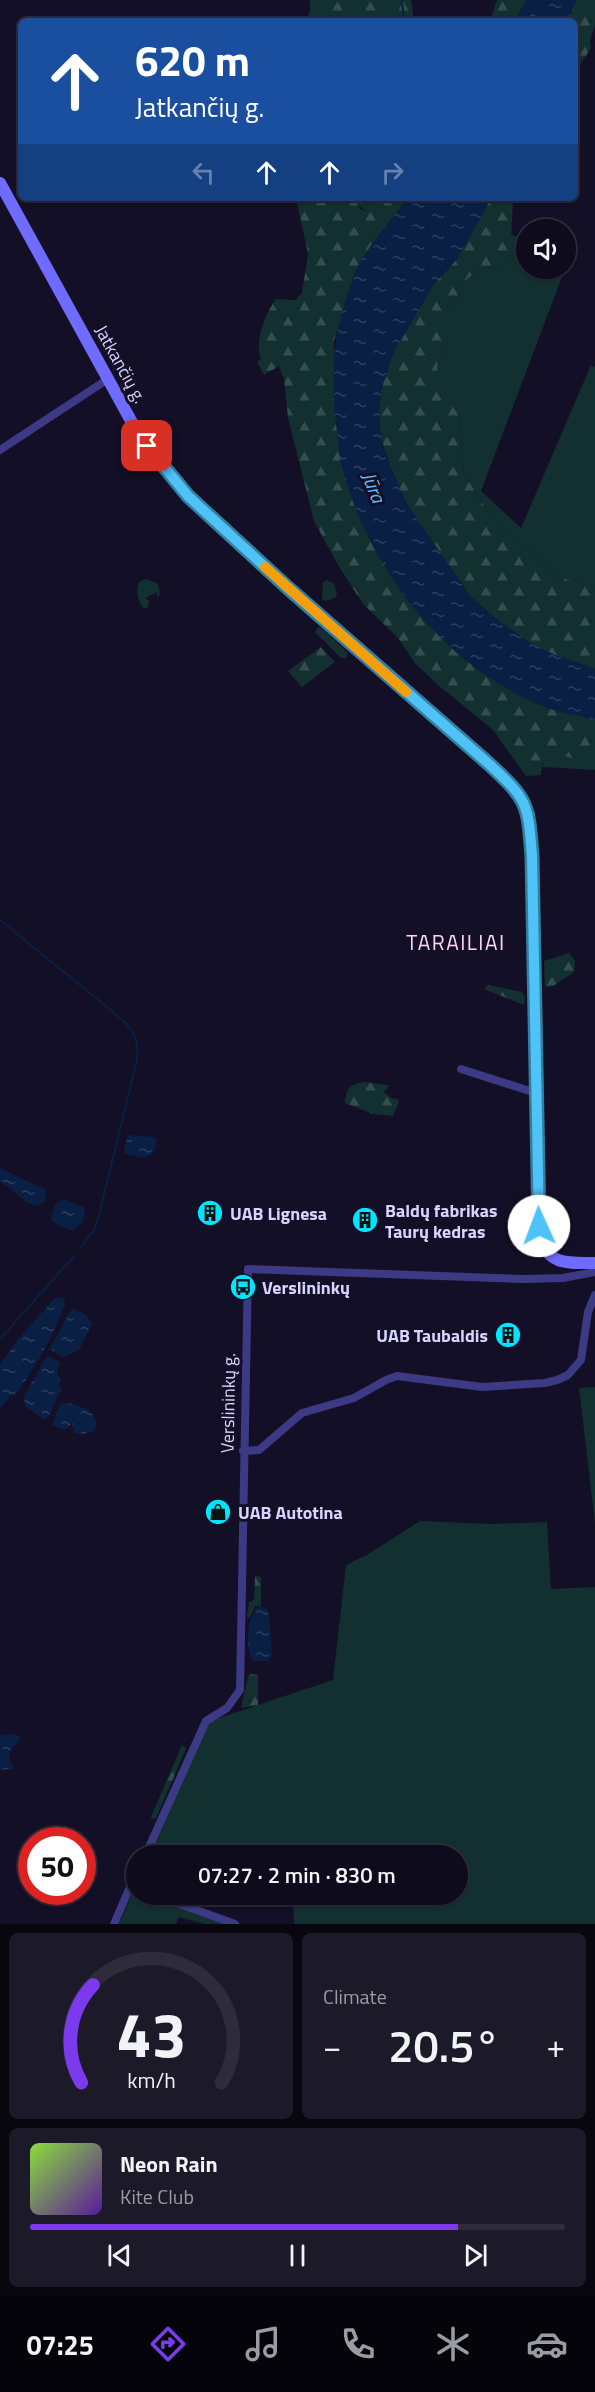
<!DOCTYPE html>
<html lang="en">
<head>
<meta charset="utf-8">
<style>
	body { margin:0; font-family:"Titillium Web",sans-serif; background:#1c1929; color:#f1f3f6; height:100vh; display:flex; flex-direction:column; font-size:22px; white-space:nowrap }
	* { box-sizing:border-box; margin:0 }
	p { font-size:20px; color:#9b9ba3 }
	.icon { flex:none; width:33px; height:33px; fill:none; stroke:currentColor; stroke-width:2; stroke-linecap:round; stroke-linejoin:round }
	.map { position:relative; height:1924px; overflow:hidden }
	.side { display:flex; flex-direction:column; gap:9px; padding:9px; background:#08060f; flex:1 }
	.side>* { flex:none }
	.top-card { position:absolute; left:18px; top:18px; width:560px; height:183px; border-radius:9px; box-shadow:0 2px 4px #0004,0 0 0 2px #2e2b3b; background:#1a4fa0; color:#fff; overflow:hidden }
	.buttons { position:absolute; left:516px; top:219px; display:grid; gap:12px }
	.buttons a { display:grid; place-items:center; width:60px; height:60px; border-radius:50%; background:#0e0b1c; box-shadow:0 2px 4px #0004,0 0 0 2px #2e2b3b; font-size:30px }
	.speed { position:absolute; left:18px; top:1827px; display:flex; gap:12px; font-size:30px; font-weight:700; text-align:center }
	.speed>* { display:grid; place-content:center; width:78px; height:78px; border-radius:50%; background:#0e0b1c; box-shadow:0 2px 4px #0004,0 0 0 2px #2e2b3b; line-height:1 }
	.speed .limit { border:9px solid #d22; background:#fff; color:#111 }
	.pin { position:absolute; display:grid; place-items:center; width:51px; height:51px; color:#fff; margin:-26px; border-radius:12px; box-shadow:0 3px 9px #0006 }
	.me { position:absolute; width:66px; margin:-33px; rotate:358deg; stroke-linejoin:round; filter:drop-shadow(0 0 4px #0008) }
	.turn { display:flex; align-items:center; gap:21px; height:126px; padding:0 18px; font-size:27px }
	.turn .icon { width:78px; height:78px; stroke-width:2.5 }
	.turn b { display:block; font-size:42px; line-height:51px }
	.lanes { display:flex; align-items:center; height:57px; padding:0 18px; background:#0003; justify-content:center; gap:30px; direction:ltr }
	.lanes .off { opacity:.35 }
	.big { font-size:45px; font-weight:600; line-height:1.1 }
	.side .widget { flex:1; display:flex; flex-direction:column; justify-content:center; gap:9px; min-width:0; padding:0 21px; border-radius:9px; background:#1c1929 }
	.side .dial { align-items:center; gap:0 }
	.dial svg { height:156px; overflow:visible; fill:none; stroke:#2e2b3b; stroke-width:7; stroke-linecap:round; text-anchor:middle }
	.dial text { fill:#f1f3f6; stroke:none }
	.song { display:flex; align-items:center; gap:18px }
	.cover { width:72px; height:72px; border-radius:9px; background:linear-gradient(135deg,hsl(90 70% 55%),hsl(270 70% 35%)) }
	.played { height:6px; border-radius:3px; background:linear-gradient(90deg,#7c3aed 80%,#2e2b3b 80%) }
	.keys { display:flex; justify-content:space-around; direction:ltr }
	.heat { display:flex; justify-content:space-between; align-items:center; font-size:33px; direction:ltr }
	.side .tiles { flex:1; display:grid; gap:9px; grid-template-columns:1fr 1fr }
	.widget:last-child { grid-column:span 2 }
	.trip { position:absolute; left:126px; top:1845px; width:342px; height:60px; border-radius:30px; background:#0e0b1c; box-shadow:0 2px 4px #0004,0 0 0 2px #2e2b3b; font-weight:600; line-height:60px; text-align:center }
	.tabs { display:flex; height:96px; justify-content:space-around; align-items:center; background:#06040b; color:#9b9ba3 }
	.tabs .icon { width:42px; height:42px }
	.tabs .current { color:#7c3aed }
	.tabs b { font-size:27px; color:#f1f3f6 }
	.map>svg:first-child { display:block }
	.grass { fill:#12302f }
	.forest { fill:url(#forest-firs) }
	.water { fill:url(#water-ripples) }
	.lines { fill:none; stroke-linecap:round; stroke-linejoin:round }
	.stream { stroke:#0a1f44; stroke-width:2 }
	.street { stroke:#3d3a85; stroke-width:8 }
	.secondary { stroke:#6f6bff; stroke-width:12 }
	.route-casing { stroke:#337fa1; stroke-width:15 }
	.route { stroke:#4fc3f7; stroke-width:10 }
	.slow { stroke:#f59e0b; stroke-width:10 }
	.labels { text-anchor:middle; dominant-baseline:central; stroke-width:6; stroke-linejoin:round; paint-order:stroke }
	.street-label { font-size:18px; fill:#d9d4ff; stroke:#130f26 }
	.poi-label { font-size:18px; font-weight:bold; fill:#d9d4ff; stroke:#130f26; text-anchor:start }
	.water-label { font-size:20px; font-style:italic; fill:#62b6ff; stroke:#130f26 }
	.quarter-label { font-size:21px; letter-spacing:1.5px; fill:#ffd6f0; stroke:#130f26 }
</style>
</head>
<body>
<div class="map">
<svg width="595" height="1924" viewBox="0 0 595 1924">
	<defs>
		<pattern id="forest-firs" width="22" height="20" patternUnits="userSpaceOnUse" patternTransform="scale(1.5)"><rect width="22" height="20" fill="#12302f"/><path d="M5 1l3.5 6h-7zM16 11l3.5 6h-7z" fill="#344d4e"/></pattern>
		<pattern id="water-ripples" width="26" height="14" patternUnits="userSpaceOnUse" patternTransform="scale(1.5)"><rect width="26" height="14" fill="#0a1f44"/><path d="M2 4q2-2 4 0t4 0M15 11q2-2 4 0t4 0" fill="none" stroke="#2d3f60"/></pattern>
	</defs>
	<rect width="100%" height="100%" fill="#130f26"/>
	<path class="grass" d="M 354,198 L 385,198 C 383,222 362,214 354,198 Z
		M 510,234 L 526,240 L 526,268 L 565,269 L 481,491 L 521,528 L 591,365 L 595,367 L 595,588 L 556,576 L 548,565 L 503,529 L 488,512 L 464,473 L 459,414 L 437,370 L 438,361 L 447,340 L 447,312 L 461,294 L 465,281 L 480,269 L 501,266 L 510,261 Z
		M 146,579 L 158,584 L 160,594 L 157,598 L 157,592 L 145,598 L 149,601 L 148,607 L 144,609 C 137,601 136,591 139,582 Z
		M 327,580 L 334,584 L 337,594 L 335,598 L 325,601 L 322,599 L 323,582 Z
		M 549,752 L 557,752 L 576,759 L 595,759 L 595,770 L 542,767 L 544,757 Z
		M 595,1387 L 595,1523 L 579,1388 Z
		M 420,1521 L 491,1524 L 547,1522 L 551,1589 L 595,1587 L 595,1924 L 294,1924 L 293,1895 L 458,1894 L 458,1856 L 149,1856 L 206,1727 L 213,1720 L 333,1680 L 346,1565 L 367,1555 Z
		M 136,1885 L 136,1894 L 204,1895 L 198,1912 L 235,1924 L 205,1924 L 179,1917 L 176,1924 L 119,1924 Z"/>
	<path class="forest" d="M 310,0 L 411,0 L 414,21 L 307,21 L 310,11 Z
		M 497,0 L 526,0 L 515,21 L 490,21 Z
		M 576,0 L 595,0 L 595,25 L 590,40 L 591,48 L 580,65 L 575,81 L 574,21 L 568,21 Z
		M 296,198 L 354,198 L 361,210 L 373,213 L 383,208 L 385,198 L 408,198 L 357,268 L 334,341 L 335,413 L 341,462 L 367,534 L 382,562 L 406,598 L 429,626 L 471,663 L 495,680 L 540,705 L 595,720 L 595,759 C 589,759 582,760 576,759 C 554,755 543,742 541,775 L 526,776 L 493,730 L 438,685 L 415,663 L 398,638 L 363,604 L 338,565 L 314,521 L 288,418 L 284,379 L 279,366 L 264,375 L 257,362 L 261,359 C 254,341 265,314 276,299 L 296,300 L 302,293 L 308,254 Z
		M 491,198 L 513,198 L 510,261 L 502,266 L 480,269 L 465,281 L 461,294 L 447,312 L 447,341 L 438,361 L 437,370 L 446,380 L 459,414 L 464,473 L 488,512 L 503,529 L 548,565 L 556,576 L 595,588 L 595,669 L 555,655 L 530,643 L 495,618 L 470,596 L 406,503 L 389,463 L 381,438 L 379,413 L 381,390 L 392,354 L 434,284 L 457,259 Z
		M 318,627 L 321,628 L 348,653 L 346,658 L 341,658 L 315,632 Z
		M 321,647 L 335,662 L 302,687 L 288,671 Z
		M 569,953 L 575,961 L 574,972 L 553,986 L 545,987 L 544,961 Z
		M 488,985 L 522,992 L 525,997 L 524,1005 L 484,989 Z
		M 364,1082 L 388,1085 L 389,1086 L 384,1092 L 391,1098 L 397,1099 L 399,1102 L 393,1116 L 373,1114 L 345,1103 C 347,1088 349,1084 364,1082 Z
		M 255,1576 L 261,1577 L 261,1606 L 255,1606 L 249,1618 L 247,1617 L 249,1602 L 254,1600 Z
		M 250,1674 L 258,1675 L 258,1705 L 241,1708 L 248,1677 Z
		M 184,1746 L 186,1749 L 156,1818 L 152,1819 L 151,1817 L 181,1747 Z"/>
	<path class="water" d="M 526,0 L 576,0 L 568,21 L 515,21 Z
		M 408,198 L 491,198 L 457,259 L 434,284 L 393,354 L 381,390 L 379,413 L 381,438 L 389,463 L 406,503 L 470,596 L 495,618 L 530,643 L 555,655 L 595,669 L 595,720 C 578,715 559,713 542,706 C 443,666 366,565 341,463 C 338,450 338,436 336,423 C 330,378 333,336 348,293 C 351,285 353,275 357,268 C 370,243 391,220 408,198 Z
		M 128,1135 L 154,1137 L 157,1140 L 153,1154 L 144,1158 L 125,1154 L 124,1149 Z
		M 0,1168 L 46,1190 L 45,1200 L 38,1206 L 28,1203 L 0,1181 Z
		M 63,1199 L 85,1208 L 83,1221 L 73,1231 L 59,1226 L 51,1219 L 55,1205 Z
		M 56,1297 L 64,1299 L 65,1303 C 57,1330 32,1373 15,1396 L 11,1395 L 0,1409 L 0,1364 L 20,1337 Z
		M 74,1309 L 85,1314 L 92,1323 L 79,1350 L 63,1357 L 49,1349 L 71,1310 Z
		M 47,1356 L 60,1362 L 57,1375 L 61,1379 L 59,1386 L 62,1388 L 49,1416 L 45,1420 L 25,1406 L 24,1396 Z
		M 66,1403 C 82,1406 101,1411 95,1431 L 83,1434 L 74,1433 L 72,1423 L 65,1430 L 52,1425 L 60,1404 Z
		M 261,1607 L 267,1609 L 269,1615 L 272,1655 L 268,1661 L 253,1661 C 244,1647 248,1621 256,1608 Z
		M 16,1734 L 20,1738 C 18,1745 9,1748 9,1755 C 8,1760 13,1763 13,1769 L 0,1770 L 0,1735 Z"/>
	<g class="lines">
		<path class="stream" d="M 402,0 L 404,21
			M 0,920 L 124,1021 C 135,1033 139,1043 137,1060 L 98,1219 L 94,1230 L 81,1247
			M 0,1339 L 75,1255"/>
		<path class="street" d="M 0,450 L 108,379
			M 461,1069 L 536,1093
			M 243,1451 L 259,1450 L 302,1413 L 354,1398 L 386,1380 L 397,1376 L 482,1387 L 545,1383 L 557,1380 L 568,1375 L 581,1360 L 588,1312 L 595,1295
			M 145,1856 L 206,1721 L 227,1708 L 240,1690 L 248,1269 L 523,1279 L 563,1278 L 595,1272
			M 161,1894 L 166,1899 L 235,1924
			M 114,1924 L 136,1873"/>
		<path class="secondary" d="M 0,183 L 135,428 L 157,460 L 188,496 L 288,588 L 489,764 L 516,790 L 529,815 L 532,856 L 540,1236 C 547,1266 569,1263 595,1263"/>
	</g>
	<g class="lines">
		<g class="route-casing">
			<path id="route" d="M 147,446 L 188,496 L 288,588 L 489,764 C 528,800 528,803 532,856 L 539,1226"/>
		</g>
		<use href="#route" class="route"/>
		<path class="slow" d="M 265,567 L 406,692"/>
	</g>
	<defs>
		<g id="building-disc" transform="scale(1.35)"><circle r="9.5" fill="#00e5ff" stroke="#130f26"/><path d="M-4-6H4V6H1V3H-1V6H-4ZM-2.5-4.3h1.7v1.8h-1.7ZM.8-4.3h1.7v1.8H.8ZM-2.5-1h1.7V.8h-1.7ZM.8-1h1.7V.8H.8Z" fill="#111"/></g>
		<g id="bus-disc" transform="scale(1.35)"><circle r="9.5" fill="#00e5ff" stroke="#130f26"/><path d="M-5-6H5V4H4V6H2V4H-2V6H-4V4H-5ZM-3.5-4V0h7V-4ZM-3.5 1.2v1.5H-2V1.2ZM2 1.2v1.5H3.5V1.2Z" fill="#111"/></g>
		<g id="shop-disc" transform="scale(1.35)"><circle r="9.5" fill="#00e5ff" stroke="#130f26"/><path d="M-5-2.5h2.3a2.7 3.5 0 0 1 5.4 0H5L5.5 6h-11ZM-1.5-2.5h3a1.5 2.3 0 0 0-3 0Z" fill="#111"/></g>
	</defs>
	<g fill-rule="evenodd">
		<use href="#building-disc" x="210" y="1213"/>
		<use href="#building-disc" x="365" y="1220"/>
		<use href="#bus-disc" x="243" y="1287"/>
		<use href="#building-disc" x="508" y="1335"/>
		<use href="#shop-disc" x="218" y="1512"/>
	</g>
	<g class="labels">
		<g class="street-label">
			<text transform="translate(121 364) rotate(61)">Jatkančių g.</text>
			<text transform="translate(228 1403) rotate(-89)">Verslininkų g.</text>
		</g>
		<g class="poi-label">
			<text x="385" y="1210">Baldų fabrikas<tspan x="385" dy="21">Taurų kedras</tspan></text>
			<text x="230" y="1213">UAB Lignesa</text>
			<text x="262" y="1287">Verslininkų</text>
			<text x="488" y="1335" text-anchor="end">UAB Taubaldis</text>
			<text x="238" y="1512">UAB Autotina</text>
		</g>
		<g class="water-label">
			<text transform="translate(374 487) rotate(68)">Jūra</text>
		</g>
		<g class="quarter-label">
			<text x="456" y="942">TARAILIAI</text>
		</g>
	</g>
</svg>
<div class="buttons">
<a><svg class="icon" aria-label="sound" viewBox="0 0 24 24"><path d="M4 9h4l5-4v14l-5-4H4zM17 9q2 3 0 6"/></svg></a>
</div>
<div class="speed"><div class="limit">50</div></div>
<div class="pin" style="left:147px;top:446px;background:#d93025"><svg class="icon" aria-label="arrive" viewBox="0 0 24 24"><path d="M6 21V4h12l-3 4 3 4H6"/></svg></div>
<svg class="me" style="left:539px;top:1226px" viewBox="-20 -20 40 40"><circle r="19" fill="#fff"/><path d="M0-13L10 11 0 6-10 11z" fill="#4fc3f7"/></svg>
<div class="trip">07:27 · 2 min · 830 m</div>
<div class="top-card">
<div class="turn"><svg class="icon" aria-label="ahead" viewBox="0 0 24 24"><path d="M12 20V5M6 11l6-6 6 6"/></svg><div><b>620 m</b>Jatkančių g.</div></div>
<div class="lanes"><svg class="icon off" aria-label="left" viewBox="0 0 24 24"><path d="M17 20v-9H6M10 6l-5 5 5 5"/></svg><svg class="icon" aria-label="ahead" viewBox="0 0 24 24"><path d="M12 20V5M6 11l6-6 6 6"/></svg><svg class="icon" aria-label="ahead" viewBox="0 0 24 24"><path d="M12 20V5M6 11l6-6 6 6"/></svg><svg class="icon off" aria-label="right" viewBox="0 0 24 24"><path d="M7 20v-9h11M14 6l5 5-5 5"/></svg></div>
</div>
</div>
<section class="side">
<div class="tiles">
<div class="widget dial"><svg viewBox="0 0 100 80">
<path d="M14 69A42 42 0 1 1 86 69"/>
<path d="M14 69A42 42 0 0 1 20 19" stroke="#7c3aed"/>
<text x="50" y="56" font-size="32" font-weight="700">43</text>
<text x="50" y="72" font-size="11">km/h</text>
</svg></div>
<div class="widget"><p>Climate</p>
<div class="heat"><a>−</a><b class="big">20.5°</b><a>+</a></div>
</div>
<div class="widget">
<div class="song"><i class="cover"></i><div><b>Neon Rain</b><p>Kite Club</p></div></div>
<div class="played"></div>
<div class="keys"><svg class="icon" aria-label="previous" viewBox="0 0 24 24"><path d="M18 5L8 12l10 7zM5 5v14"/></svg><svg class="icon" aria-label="pause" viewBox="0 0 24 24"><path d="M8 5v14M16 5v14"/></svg><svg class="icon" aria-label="next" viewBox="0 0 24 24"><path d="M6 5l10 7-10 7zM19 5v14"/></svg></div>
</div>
</div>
</section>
<nav class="tabs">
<b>07:25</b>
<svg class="icon current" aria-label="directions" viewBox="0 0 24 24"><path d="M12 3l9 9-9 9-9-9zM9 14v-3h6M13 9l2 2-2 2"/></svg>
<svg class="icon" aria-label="music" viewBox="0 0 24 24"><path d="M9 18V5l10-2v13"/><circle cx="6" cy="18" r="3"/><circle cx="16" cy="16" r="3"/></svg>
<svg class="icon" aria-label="phone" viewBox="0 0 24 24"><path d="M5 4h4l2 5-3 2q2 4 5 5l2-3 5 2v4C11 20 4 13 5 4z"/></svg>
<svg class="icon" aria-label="climate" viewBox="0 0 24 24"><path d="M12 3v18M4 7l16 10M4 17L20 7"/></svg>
<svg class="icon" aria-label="car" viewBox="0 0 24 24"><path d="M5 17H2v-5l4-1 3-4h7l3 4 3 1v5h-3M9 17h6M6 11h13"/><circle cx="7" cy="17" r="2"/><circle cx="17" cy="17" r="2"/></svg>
</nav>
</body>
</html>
